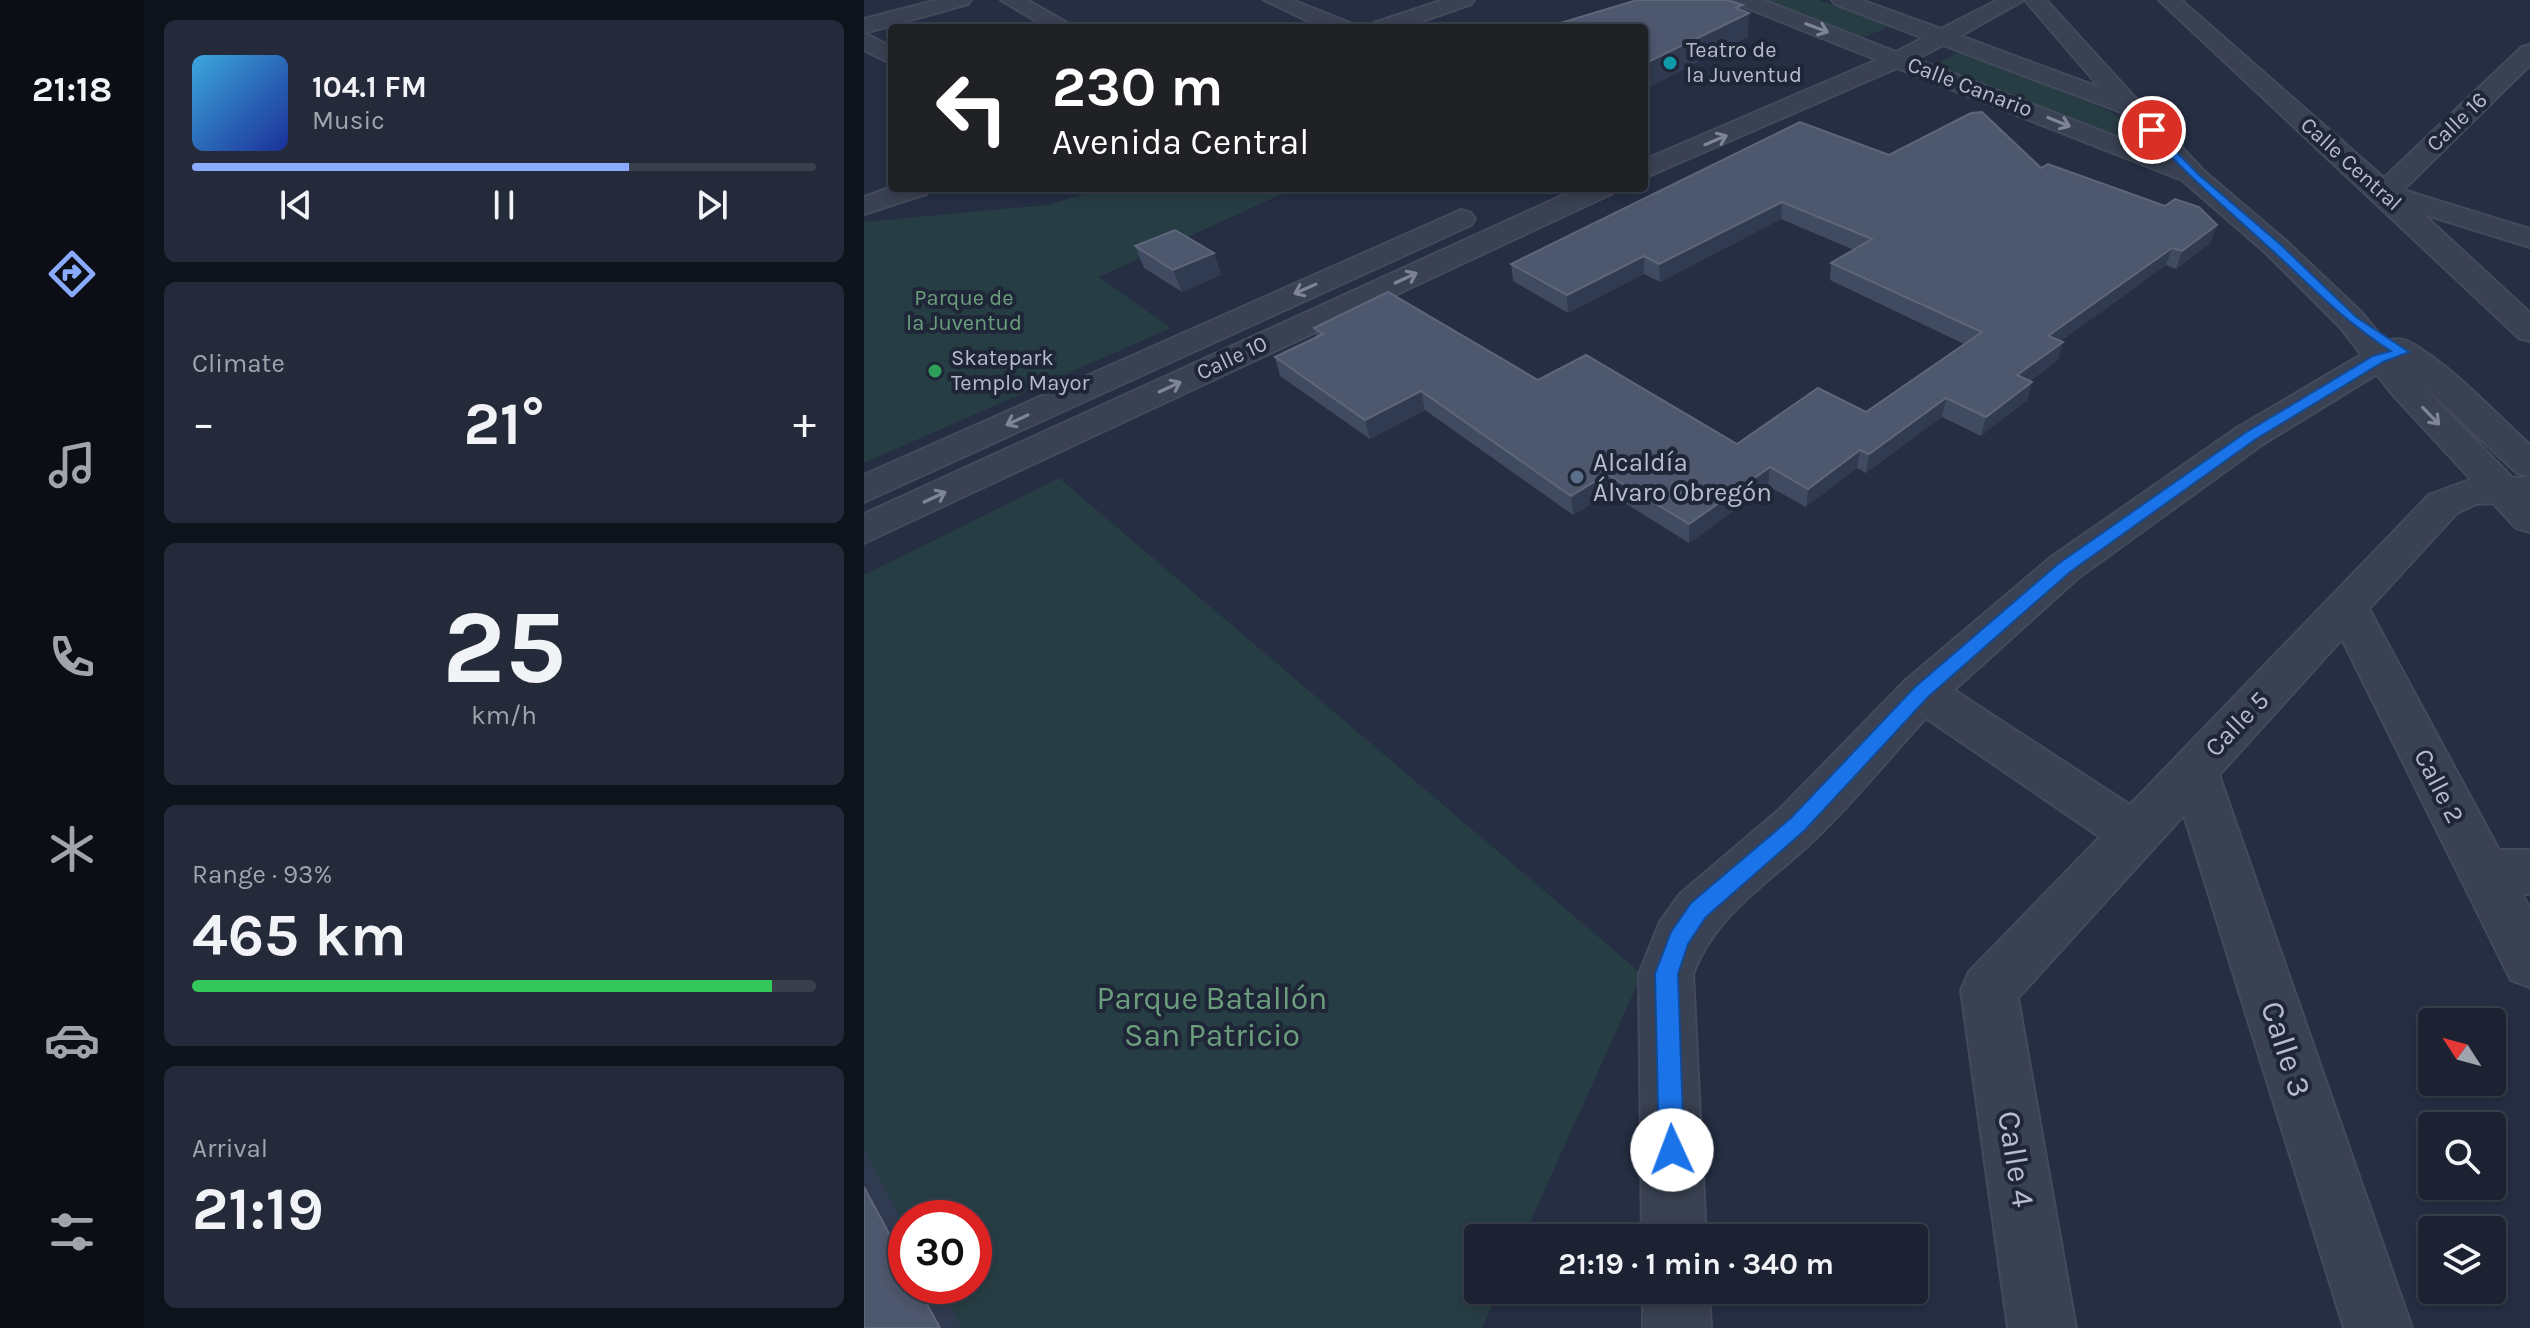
<!DOCTYPE html>
<html lang="en">
<head>
<meta charset="utf-8">
<style>
	body { margin:0; font-family:Karla,sans-serif; background:#252a3a; color:#f1f3f6; height:100vh; display:flex; flex-direction:column; font-size:30px; white-space:nowrap }
	* { box-sizing:border-box; margin:0 }
	p { font-size:26px; color:#a0a4ac }
	.icon { flex:none; width:44px; height:44px; fill:none; stroke:currentColor; stroke-width:2; stroke-linecap:round; stroke-linejoin:round }
	.map { position:relative; flex:1; overflow:hidden }
	.panel { display:flex; flex-direction:column; gap:20px; padding:20px; background:#0f131c; width:720px }
	.panel>* { flex:none }
	.hud { position:absolute; left:24px; top:24px; width:760px; height:168px; border-radius:8px; box-shadow:0 4px 12px #0003,0 0 0 2px #3a3f4d; background:#202124; color:#fff; overflow:hidden }
	.needle { width:52px; rotate:306deg }
	.controls { position:absolute; left:1554px; top:1008px; display:grid; gap:16px }
	.controls a { display:grid; place-items:center; width:88px; height:88px; border-radius:8px; background:#1c2232; box-shadow:0 4px 12px #0003,0 0 0 2px #3a3f4d; font-size:40px }
	.speed { position:absolute; left:24px; top:1200px; display:flex; gap:16px; font-size:40px; font-weight:700; text-align:center }
	.speed>* { display:grid; place-content:center; width:104px; height:104px; border-radius:50%; background:#1c2232; box-shadow:0 4px 12px #0003,0 0 0 2px #3a3f4d; line-height:1 }
	.speed .limit { border:12px solid #d22; background:#fff; color:#111 }
	.pin { position:absolute; display:grid; place-items:center; width:68px; height:68px; color:#fff; margin:-34px; border:4px solid #fff; border-radius:50%; box-shadow:0 2px 8px #0007 }
	.me { position:absolute; width:88px; margin:-44px; rotate:358deg; stroke-linejoin:round; filter:drop-shadow(0 0 6px #0008) }
	.turn { display:flex; align-items:center; gap:28px; height:168px; padding:0 32px; font-size:36px }
	.turn .icon { width:104px; height:104px; stroke-width:2.5 }
	.turn b { display:block; font-size:56px; line-height:68px }
	.big { font-size:60px; font-weight:700; line-height:1.1 }
	.panel .widget { flex:1; display:flex; flex-direction:column; justify-content:center; gap:12px; min-width:0; padding:0 28px; border-radius:12px; background:#252a3a }
	.panel .dial { align-items:center; gap:0 }
	.dial b { font-size:104px; line-height:1 }
	.song { display:flex; align-items:center; gap:24px }
	.cover { width:96px; height:96px; border-radius:12px; background:linear-gradient(135deg,hsl(200 70% 55%),hsl(230 70% 35%)) }
	.played { height:8px; border-radius:4px; background:linear-gradient(90deg,#8aaafd 70%,#3a3f4d 70%) }
	.keys { display:flex; justify-content:space-around; direction:ltr }
	.heat { display:flex; justify-content:space-between; align-items:center; font-size:44px; direction:ltr }
	.charge { height:12px; border-radius:6px; background:linear-gradient(90deg,#34c759 93%,#3a3f4d 0) }
	.trip { position:absolute; left:600px; top:1224px; width:464px; height:80px; border-radius:8px; background:#1c2232; box-shadow:0 4px 12px #0003,0 0 0 2px #3a3f4d; font-weight:700; line-height:80px; text-align:center }
	main { display:flex; flex:1; min-height:0 }
	.dock { display:flex; flex-direction:column; width:144px; justify-content:space-around; align-items:center; background:#0b0e14; color:#a0a4ac }
	.dock .icon { width:56px; height:56px }
	.dock .active { color:#8aaafd }
	.dock b { font-size:36px; color:#f1f3f6 }
	.map>svg:first-child { display:block }
	.green { fill:#273d44; fill-rule:evenodd }
	.lines { fill:none; stroke-linecap:round; stroke-linejoin:round }
	.minor-casing { stroke:#434a5b; stroke-width:4 }
	.tertiary-casing { stroke:#434a5b; stroke-width:4 }
	.minor { fill:#394152; fill-rule:evenodd }
	.tertiary { fill:#394152; fill-rule:evenodd }
	.wall { fill:#404b61 }
	.shaded-wall { fill:#303a50 }
	.building { fill:#4d576d; stroke:#5d677c; stroke-width:2 }
	.oneway { stroke:#7e8595 }
	.route { fill:#1a73e8; stroke:#114b97; stroke-width:2 }
	.culture-dot { fill:#0f9aa8; stroke:#1e2638; stroke-width:3 }
	.leisure-dot { fill:#2e9e5b; stroke:#1e2638; stroke-width:3 }
	.service-dot { fill:#5c6f8a; stroke:#1e2638; stroke-width:3 }
	.labels { text-anchor:middle; dominant-baseline:central; stroke-width:8; stroke-linejoin:round; paint-order:stroke }
	.far-poi-label { font-size:22px; fill:#b6bccc; stroke:#1e2638; text-anchor:start }
	.far-street-label { font-size:22px; fill:#b6bccc; stroke:#1e2638 }
	.far-park-label { font-size:22px; fill:#6c9e7d; stroke:#1e2638 }
	.poi-label { font-size:26px; fill:#b6bccc; stroke:#1e2638; text-anchor:start }
	.street-label { font-size:26px; fill:#b6bccc; stroke:#1e2638 }
	.near-park-label { font-size:32px; fill:#6c9e7d; stroke:#1e2638 }
	.near-street-label { font-size:32px; fill:#b6bccc; stroke:#1e2638 }
</style>
</head>
<body>
<main>
<nav class="dock">
<b>21:18</b>
<svg class="icon active" aria-label="directions" viewBox="0 0 24 24"><path d="M12 3l9 9-9 9-9-9zM9 14v-3h6M13 9l2 2-2 2"/></svg>
<svg class="icon" aria-label="music" viewBox="0 0 24 24"><path d="M9 18V5l10-2v13"/><circle cx="6" cy="18" r="3"/><circle cx="16" cy="16" r="3"/></svg>
<svg class="icon" aria-label="phone" viewBox="0 0 24 24"><path d="M5 4h4l2 5-3 2q2 4 5 5l2-3 5 2v4C11 20 4 13 5 4z"/></svg>
<svg class="icon" aria-label="climate" viewBox="0 0 24 24"><path d="M12 3v18M4 7l16 10M4 17L20 7"/></svg>
<svg class="icon" aria-label="car" viewBox="0 0 24 24"><path d="M5 17H2v-5l4-1 3-4h7l3 4 3 1v5h-3M9 17h6M6 11h13"/><circle cx="7" cy="17" r="2"/><circle cx="17" cy="17" r="2"/></svg>
<svg class="icon" aria-label="filters" viewBox="0 0 24 24"><path d="M4 7h16M4 17h16"/><circle cx="9" cy="7" r="2"/><circle cx="15" cy="17" r="2"/></svg>
</nav>
<section class="panel">
<div class="widget">
<div class="song"><i class="cover"></i><div><b>104.1 FM</b><p>Music</p></div></div>
<div class="played"></div>
<div class="keys"><svg class="icon" aria-label="previous" viewBox="0 0 24 24"><path d="M18 5L8 12l10 7zM5 5v14"/></svg><svg class="icon" aria-label="pause" viewBox="0 0 24 24"><path d="M8 5v14M16 5v14"/></svg><svg class="icon" aria-label="next" viewBox="0 0 24 24"><path d="M6 5l10 7-10 7zM19 5v14"/></svg></div>
</div>
<div class="widget"><p>Climate</p>
<div class="heat"><a>−</a><b class="big">21°</b><a>+</a></div>
</div>
<div class="widget dial"><b>25</b><p>km/h</p></div>
<div class="widget"><p>Range · 93%</p><b class="big">465 km</b><div class="charge"></div></div>
<div class="widget"><p>Arrival</p><b class="big">21:19</b></div>
</section>
<div class="map">
<svg width="1666" height="1328" viewBox="0 0 1666 1328">
	<rect width="100%" height="100%" fill="#252e43"/>
	<path class="green" d="M 886,0 L 955,0 L 1026,26 L 992,41 Z
		M 1097,51 L 1243,110 L 1261,121 L 1278,143 L 1270,146 L 1064,68 Z
		M 242,188 L 432,188 L 235,277 L 307,328 L 0,463 L 0,222 L 182,205 Z
		M 195,478 L 778,974 L 659,1238 L 614,1238 L 614,1290 L 635,1290 L 618,1328 L 0,1328 L 0,575 ZM 42,1218 L 110,1218 L 110,1286 L 42,1286 Z"/>
	<g class="lines">
		<g class="minor-casing">
			<path id="minor" d="M 73,0 L 107,0 L 104,4 L 0,33 L 0,19 Z
				M 137,0 L 163,0 L 212,28 L 184,28 Z
				M 400,0 L 428,0 L 486,23 L 489,28 L 459,28 Z
				M 579,0 L 610,0 L 607,4 L 539,28 L 507,28 L 510,23 Z
				M 1161,0 L 1182,0 L 1275,102 L 1278,107 L 1275,112 L 1257,112 Z
				M 1295,0 L 1317,0 L 1520,178 L 1658,47 L 1666,45 L 1666,65 L 1539,190 L 1666,229 L 1666,247 L 1559,214 L 1666,313 L 1666,341 L 1655,338 Z
				M 0,33 L 28,47 L 28,64 L 0,50 Z
				M 28,187 L 66,188 L 62,194 L 0,214 L 0,197 Z
				M 1538,342 L 1550,345 L 1555,352 L 1550,359 L 1526,366 L 1399,444 L 1214,578 L 1090,690 L 1266,805 L 1565,495 L 1605,480 L 1666,477 L 1666,501 L 1612,504 L 1593,513 L 1505,609 L 1635,850 L 1666,850 L 1666,894 L 1658,894 L 1666,909 L 1666,987 L 1647,980 L 1478,639 L 1355,775 L 1548,1328 L 1480,1328 L 1320,815 L 1154,998 L 1212,1328 L 1144,1328 L 1097,990 L 1105,972 L 1236,837 L 1062,718 C 1025,758 990,802 950,840 C 906,882 850,915 829,974 L 842,1238 L 778,1238 L 775,974 L 796,922 L 816,894 L 916,809 L 1042,680 L 1186,558 L 1373,428 L 1502,352 Z
				M 779,1290 L 845,1290 L 847,1328 L 779,1328 Z"/>
		</g>
		<g class="tertiary-casing">
			<path id="tertiary" d="M 870,0 L 899,0 L 1032,52 L 1059,38 L 971,4 L 968,0 L 997,0 L 1077,29 L 1134,0 L 1160,0 L 1096,36 L 1275,102 L 1341,172 L 1422,241 L 1498,313 L 1521,341 C 1530,339 1537,338 1545,342 C 1590,367 1628,411 1666,445 L 1666,477 L 1653,473 L 1552,379 L 1666,496 L 1666,532 L 1652,528 L 1529,395 L 1476,327 L 1402,253 L 1318,180 L 1033,68 L 780,178 L 780,160 L 1013,60 L 873,4 ZM 1079,45 L 1257,112 L 1294,153 L 1052,59 Z
				M 715,188 L 751,188 L 747,194 L 0,543 L 0,514 Z
				M 597,210 L 607,213 L 611,219 L 607,225 L 0,502 L 0,475 Z"/>
		</g>
		<use href="#minor" class="minor"/>
		<use href="#tertiary" class="tertiary"/>
	</g>
	<path class="wall" d="M 1025,155 L 1177,168 L 1347,242 L 1312,269 L 1302,265 L 1197,341 L 1194,360 L 1166,381 L 1168,382 L 1163,400 L 1117,436 L 1078,417 L 1002,473 L 993,468 L 942,507 L 904,486 L 825,543 L 745,493 L 709,515 L 561,410 L 506,439 L 416,376 L 411,357 L 453,337 L 450,328 L 674,380 L 873,444 L 1002,412 L 1100,344 L 966,280 L 967,263 L 990,250 L 917,219 L 796,282 L 780,274 L 704,313 L 649,281 L 647,264 Z
		M 271,246 L 350,253 L 357,275 L 318,292 L 280,268 Z"/>
	<path class="shaded-wall" d="M 879,5 L 879,16 L 885,13 L 884,37 L 780,90 L 780,64 L 872,8 Z
		M 918,202 L 917,219 L 796,282 L 795,264 Z
		M 1353,225 L 1347,242 L 1312,269 L 1318,251 Z
		M 1308,248 L 1302,265 L 1179,354 L 1184,336 Z
		M 350,253 L 357,275 L 318,292 L 309,270 Z
		M 780,256 L 780,274 L 704,313 L 703,295 Z
		M 1199,342 L 1194,360 L 1149,393 L 1153,375 Z
		M 1168,382 L 1163,400 L 1117,436 L 1122,417 Z
		M 557,391 L 561,410 L 506,439 L 501,420 Z
		M 1082,398 L 1078,417 L 1002,473 L 1005,454 Z
		M 996,450 L 993,468 L 942,507 L 944,489 Z
		M 906,467 L 904,486 L 825,543 L 825,524 Z
		M 743,474 L 745,493 L 709,515 L 707,496 Z
		M 0,1151 L 42,1226 L 42,1265 L 0,1187 Z
		M 53,1286 L 75,1286 L 98,1328 L 76,1328 Z"/>
	<path class="building" d="M 773,0 L 863,0 L 879,5 L 872,8 L 885,13 L 780,64 L 780,28 L 680,28 Z
		M 1118,112 L 1177,168 L 1184,164 L 1301,206 L 1311,199 L 1335,207 L 1353,225 L 1318,251 L 1308,248 L 1184,336 L 1199,342 L 1153,375 L 1168,382 L 1122,417 L 1082,398 L 1005,454 L 996,450 L 944,489 L 906,467 L 825,524 L 743,474 L 707,496 L 557,391 L 501,420 L 411,357 L 459,334 L 450,328 L 524,292 L 674,380 L 722,355 L 873,444 L 954,388 L 1002,412 L 1118,332 L 967,263 L 1008,239 L 918,202 L 795,264 L 780,256 L 703,295 L 647,264 L 936,122 L 1025,155 L 1107,113 Z
		M 311,230 L 350,253 L 309,270 L 271,246 Z
		M 0,1187 L 42,1265 L 42,1286 L 53,1286 L 76,1328 L 0,1328 Z"/>
	<defs><path id="oneway-shaft" d="M-6 0H5M1.5-3L5.5 0L1.5 3" fill="none" stroke-width="1.6" stroke-linecap="round" stroke-linejoin="round" transform="scale(2)"/></defs>
	<g class="oneway">
		<use href="#oneway-shaft" transform="translate(953 28) rotate(21)"/>
		<use href="#oneway-shaft" transform="translate(1195 122) rotate(22)"/>
		<use href="#oneway-shaft" transform="translate(852 140) rotate(-23)"/>
		<use href="#oneway-shaft" transform="translate(542 278) rotate(-25)"/>
		<use href="#oneway-shaft" transform="translate(441 289) rotate(156)"/>
		<use href="#oneway-shaft" transform="translate(306 387) rotate(-25)"/>
		<use href="#oneway-shaft" transform="translate(1567 416) rotate(46)"/>
		<use href="#oneway-shaft" transform="translate(153 420) rotate(155)"/>
		<use href="#oneway-shaft" transform="translate(71 497) rotate(-25)"/>
	</g>
	<path class="route" d="M 1288,127 L 1335,175 L 1416,244 L 1492,317 L 1545,352 L 1519,362 L 1392,439 L 1206,572 L 1064,697 L 941,830 L 842,917 L 824,944 L 814,974 L 820,1150 L 817,1159 L 808,1163 L 799,1159 L 795,1150 L 791,974 L 807,932 L 827,903 L 927,818 L 1051,687 L 1194,564 L 1381,433 L 1509,356 L 1527,351 C 1479,320 1451,290 1410,252 C 1367,212 1323,176 1284,132 Z"/>
	<circle class="culture-dot" cx="806" cy="63" r="8"/>
	<circle class="leisure-dot" cx="71" cy="371" r="8"/>
	<circle class="service-dot" cx="713" cy="477" r="8"/>
	<g class="labels">
		<g class="far-poi-label">
			<text x="822" y="50">Teatro de<tspan x="822" dy="25">la Juventud</tspan></text>
			<text x="87" y="358">Skatepark<tspan x="87" dy="25">Templo Mayor</tspan></text>
		</g>
		<g class="far-street-label">
			<text transform="translate(1106 87) rotate(21)">Calle Canario</text>
			<text transform="translate(1593 122) rotate(-44)">Calle 16</text>
			<text transform="translate(1487 164) rotate(42)">Calle Central</text>
			<text transform="translate(368 358) rotate(-25)">Calle 10</text>
		</g>
		<g class="far-park-label">
			<text x="100" y="298">Parque de<tspan x="100" dy="25">la Juventud</tspan></text>
		</g>
		<g class="poi-label">
			<text x="729" y="462">Alcaldía<tspan x="729" dy="30">Álvaro Obregón</tspan></text>
		</g>
		<g class="street-label">
			<text transform="translate(1373 724) rotate(-46)">Calle 5</text>
			<text transform="translate(1575 786) rotate(63)">Calle 2</text>
		</g>
		<g class="near-park-label">
			<text x="348" y="998">Parque Batallón<tspan x="348" dy="37">San Patricio</tspan></text>
		</g>
		<g class="near-street-label">
			<text transform="translate(1422 1049) rotate(72)">Calle 3</text>
			<text transform="translate(1152 1159) rotate(81)">Calle 4</text>
		</g>
	</g>
</svg>
<div class="controls">
<a><svg class="needle" viewBox="-14 -14 28 28"><path d="M0-13l5 13h-10z" fill="#e53935"/><path d="M0 13l5-13h-10z" fill="#a0a4ac"/></svg></a>
<a><svg class="icon" aria-label="search" viewBox="0 0 24 24"><circle cx="10" cy="10" r="6"/><path d="M15 15l6 6"/></svg></a>
<a><svg class="icon" aria-label="layers" viewBox="0 0 24 24"><path d="M12 4l9 5-9 5-9-5zM3 14l9 5 9-5"/></svg></a>
</div>
<div class="speed"><div class="limit">30</div></div>
<div class="pin" style="left:1288px;top:130px;background:#d93025"><svg class="icon" aria-label="arrive" viewBox="0 0 24 24"><path d="M6 21V4h12l-3 4 3 4H6"/></svg></div>
<svg class="me" style="left:808px;top:1150px" viewBox="-20 -20 40 40"><circle r="19" fill="#fff"/><path d="M0-13L10 11 0 6-10 11z" fill="#1a73e8"/></svg>
<div class="trip">21:19 · 1 min · 340 m</div>
<div class="hud">
<div class="turn"><svg class="icon" aria-label="left" viewBox="0 0 24 24"><path d="M17 20v-9H6M10 6l-5 5 5 5"/></svg><div><b>230 m</b>Avenida Central</div></div>
</div>
</div>
</main>
</body>
</html>
